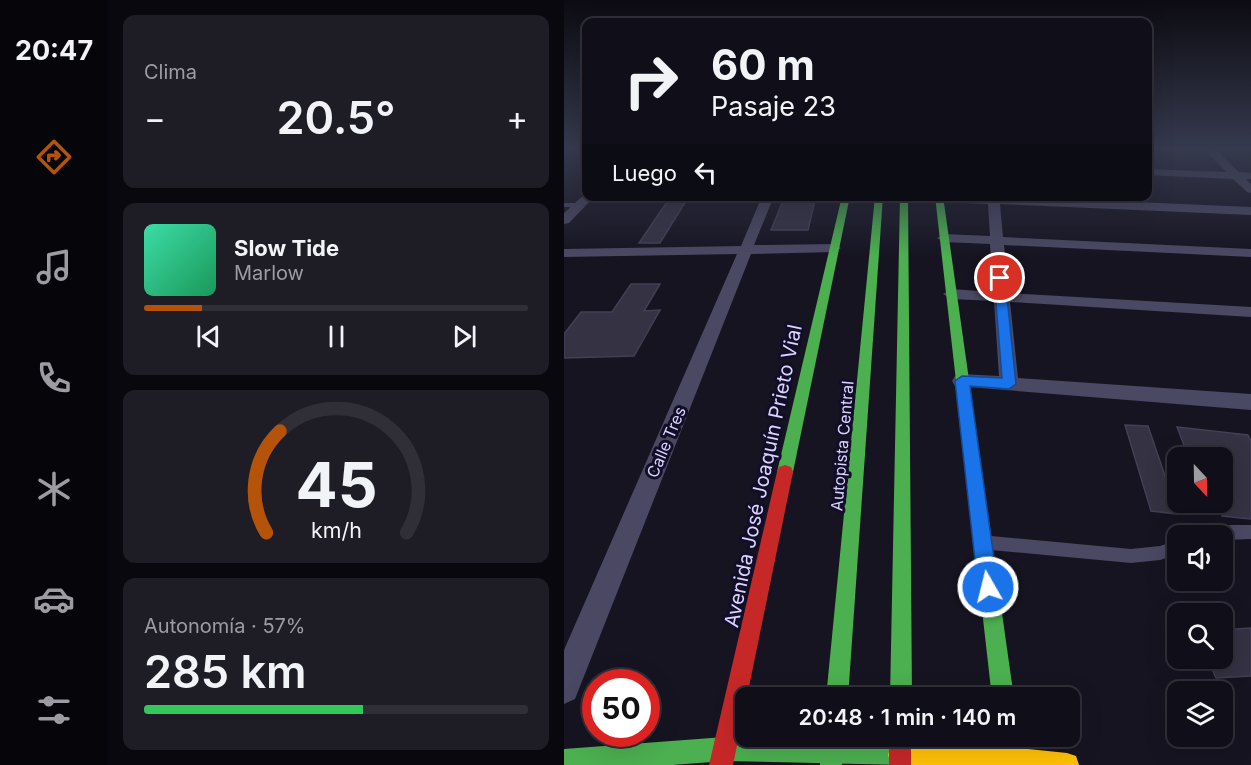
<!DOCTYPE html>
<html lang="es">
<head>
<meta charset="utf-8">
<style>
	body { margin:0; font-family:Inter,sans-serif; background:#1e1d26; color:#f1f3f6; height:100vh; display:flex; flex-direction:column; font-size:22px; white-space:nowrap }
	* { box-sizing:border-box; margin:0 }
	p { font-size:20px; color:#9c9ca2 }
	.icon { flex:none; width:33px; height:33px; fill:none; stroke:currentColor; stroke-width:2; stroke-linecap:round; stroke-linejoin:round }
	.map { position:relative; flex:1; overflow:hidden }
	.side { display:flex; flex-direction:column; gap:15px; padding:15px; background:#09080e; width:456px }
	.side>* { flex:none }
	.guide { position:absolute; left:18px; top:18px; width:570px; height:183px; border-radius:12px; box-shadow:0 6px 24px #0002,0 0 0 2px #302f38; background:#100f19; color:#f1f3f6; overflow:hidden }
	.needle { width:39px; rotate:158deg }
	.fabs { position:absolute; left:603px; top:447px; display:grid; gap:12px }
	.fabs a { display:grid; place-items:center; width:66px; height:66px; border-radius:12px; background:#100f19; box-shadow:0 6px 24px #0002,0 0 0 2px #302f38; font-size:30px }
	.speed { position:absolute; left:18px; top:669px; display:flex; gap:12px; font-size:30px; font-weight:700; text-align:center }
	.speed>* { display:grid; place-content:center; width:78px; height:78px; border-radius:50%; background:#100f19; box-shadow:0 6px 24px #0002,0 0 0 2px #302f38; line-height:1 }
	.speed .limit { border:9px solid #d22; background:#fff; color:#111 }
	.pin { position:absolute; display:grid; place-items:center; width:51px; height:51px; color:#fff; margin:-26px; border:3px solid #fff; border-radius:50%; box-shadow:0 2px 6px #0007 }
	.me { position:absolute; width:66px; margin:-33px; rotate:352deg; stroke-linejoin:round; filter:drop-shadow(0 0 4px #0008) }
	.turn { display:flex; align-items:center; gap:21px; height:126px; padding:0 30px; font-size:27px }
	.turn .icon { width:78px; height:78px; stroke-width:2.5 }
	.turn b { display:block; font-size:42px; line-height:51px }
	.then { display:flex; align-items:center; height:57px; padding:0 30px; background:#0003; gap:12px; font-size:22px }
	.big { font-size:45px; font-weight:600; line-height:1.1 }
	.side .card { flex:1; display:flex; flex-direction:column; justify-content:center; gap:9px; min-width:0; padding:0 21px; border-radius:12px; background:#1e1d26 }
	.side .dial { align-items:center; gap:0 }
	.dial svg { height:156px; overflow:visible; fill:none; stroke:#302f38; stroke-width:7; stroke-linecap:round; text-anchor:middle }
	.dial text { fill:#f1f3f6; stroke:none }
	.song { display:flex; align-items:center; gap:18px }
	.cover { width:72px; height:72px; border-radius:9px; background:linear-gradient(135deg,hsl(160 70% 55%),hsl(150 70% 35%)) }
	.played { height:6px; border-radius:3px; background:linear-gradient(90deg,#b45309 15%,#302f38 15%) }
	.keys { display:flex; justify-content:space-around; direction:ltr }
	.heat { display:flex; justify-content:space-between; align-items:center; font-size:33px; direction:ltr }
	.charge { height:9px; border-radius:4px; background:linear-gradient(90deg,#34c759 57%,#302f38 0) }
	.trip { position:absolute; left:171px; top:687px; width:345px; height:60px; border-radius:12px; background:#100f19; box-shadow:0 6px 24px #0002,0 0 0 2px #302f38; font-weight:600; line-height:60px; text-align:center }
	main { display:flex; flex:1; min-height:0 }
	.menu { display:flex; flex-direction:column; width:108px; justify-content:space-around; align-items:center; background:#06060a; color:#9c9ca2 }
	.menu .icon { width:42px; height:42px }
	.menu .selected { color:#b45309 }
	.menu b { font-size:27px; color:#f1f3f6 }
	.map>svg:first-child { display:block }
	.building { fill:#343243; stroke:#433f55; stroke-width:1.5 }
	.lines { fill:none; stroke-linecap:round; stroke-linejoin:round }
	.lane { fill:#4a4862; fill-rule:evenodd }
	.street { fill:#4a4862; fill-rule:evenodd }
	.fast { fill:#4caf50; fill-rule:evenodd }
	.slow { fill:#ffc107; fill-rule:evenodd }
	.jam { fill:#c62828; fill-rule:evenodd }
	.fast-bridge { stroke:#4caf50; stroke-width:22 }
	.jam-bridge { stroke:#c62828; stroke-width:22 }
	.route { fill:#1a73e8; stroke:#114b97; stroke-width:1.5 }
	.labels { text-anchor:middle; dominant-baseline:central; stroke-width:6; stroke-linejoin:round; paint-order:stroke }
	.street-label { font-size:16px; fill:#dad4ff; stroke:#130e27 }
	.near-street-label { font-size:20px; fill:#dad4ff; stroke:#130e27 }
</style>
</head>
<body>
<main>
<nav class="menu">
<b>20:47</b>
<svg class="icon selected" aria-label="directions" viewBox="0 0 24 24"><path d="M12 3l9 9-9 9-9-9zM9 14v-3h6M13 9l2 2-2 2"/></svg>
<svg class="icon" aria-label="music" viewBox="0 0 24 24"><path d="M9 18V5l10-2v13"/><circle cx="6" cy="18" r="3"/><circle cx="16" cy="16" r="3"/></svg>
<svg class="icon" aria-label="phone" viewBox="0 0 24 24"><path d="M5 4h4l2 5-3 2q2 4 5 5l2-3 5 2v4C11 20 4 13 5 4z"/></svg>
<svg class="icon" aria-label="climate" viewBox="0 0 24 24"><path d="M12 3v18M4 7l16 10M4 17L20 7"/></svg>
<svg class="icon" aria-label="car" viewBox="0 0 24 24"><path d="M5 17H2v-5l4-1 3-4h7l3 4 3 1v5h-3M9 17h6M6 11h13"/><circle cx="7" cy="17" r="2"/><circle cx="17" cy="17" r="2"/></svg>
<svg class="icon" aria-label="filters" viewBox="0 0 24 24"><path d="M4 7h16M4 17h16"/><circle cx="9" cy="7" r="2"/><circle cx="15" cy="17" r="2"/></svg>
</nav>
<section class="side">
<div class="card"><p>Clima</p>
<div class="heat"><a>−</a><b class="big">20.5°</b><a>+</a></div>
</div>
<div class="card">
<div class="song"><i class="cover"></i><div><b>Slow Tide</b><p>Marlow</p></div></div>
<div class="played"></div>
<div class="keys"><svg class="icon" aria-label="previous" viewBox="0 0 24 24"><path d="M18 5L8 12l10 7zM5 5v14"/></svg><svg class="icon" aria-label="pause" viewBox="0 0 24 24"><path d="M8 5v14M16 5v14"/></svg><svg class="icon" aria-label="next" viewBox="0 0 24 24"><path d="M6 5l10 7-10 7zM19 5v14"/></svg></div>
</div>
<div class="card dial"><svg viewBox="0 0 100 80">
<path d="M14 69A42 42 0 1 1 86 69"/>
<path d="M14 69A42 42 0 0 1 21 17" stroke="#b45309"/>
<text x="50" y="56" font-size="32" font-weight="700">45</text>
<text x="50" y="72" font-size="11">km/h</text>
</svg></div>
<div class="card"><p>Autonomía · 57%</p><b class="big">285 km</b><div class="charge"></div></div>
</section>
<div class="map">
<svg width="687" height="765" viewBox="0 0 687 765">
	<rect width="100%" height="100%" fill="#161421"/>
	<path class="building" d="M 107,196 L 125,196 L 96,243 L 75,243 Z
		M 221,196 L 252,196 L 244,230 L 207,230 Z
		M 67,284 L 96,284 L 80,311 L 96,310 L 70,356 L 0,358 L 0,334 L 17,312 L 48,312 Z
		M 561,425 L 584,426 L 614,514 L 587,511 Z
		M 613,427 L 684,435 L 687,441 L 687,519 L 658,516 L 658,458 L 625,458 Z
		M 687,628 L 687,676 L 652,678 L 643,658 L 658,658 L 658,630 Z"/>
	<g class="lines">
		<path class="lane" d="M 0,203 L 16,203 L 19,205 L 16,207 L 0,207 Z
			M 665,525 L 687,525 L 687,539 L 658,540 L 658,536 L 638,536 L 640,531 Z
			M 427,536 L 567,549 L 596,546 L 614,540 L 614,554 L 596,560 L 567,563 L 427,550 L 422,548 L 420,543 L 422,538 Z"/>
		<path class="street" d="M 640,149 L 651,149 L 675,172 L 687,173 L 687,179 L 682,179 L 687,184 L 687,193 L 683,192 L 669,179 L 584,175 L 584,169 L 662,172 Z
			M 22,193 L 22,196 L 31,196 L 5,223 L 0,224 L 0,213 Z
			M 198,196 L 210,196 L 190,245 L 270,244 L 277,248 L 270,252 L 187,254 L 11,699 L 0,704 L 0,650 L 173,254 L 0,257 L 0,249 L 177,246 Z
			M 370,196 L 435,196 L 687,207 L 687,215 L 436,204 L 439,237 L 687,249 L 687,257 L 440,245 L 445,293 L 687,307 L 687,317 L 446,302 L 454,378 L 687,394 L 687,410 L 391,386 L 388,381 L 391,376 L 398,374 L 435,376 L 430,301 L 387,299 L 379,294 L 387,289 L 429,292 L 426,244 L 380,242 L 373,238 L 380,234 L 426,236 L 424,204 L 375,202 L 371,201 Z"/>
		<path class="fast" d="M 278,196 L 286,196 L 229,472 L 227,477 L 221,479 L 215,477 L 213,472 Z
			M 311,196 L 319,196 L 284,698 L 262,698 Z
			M 336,196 L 344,196 L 348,698 L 326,698 Z
			M 371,196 L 379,196 L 450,698 L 428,698 Z
			M 161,737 L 336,743 L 345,746 L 348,755 L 345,764 L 341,765 L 161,761 L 108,765 L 0,765 L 0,749 Z"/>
		<path class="slow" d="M 336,743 L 445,747 L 503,753 L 512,756 L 515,765 L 331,765 L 327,764 L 324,755 L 327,746 Z"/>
		<path class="jam" d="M 221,465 L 227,467 L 229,472 L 169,765 L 145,765 L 213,472 L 215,467 Z"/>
		<path class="fast-bridge" d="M 267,765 L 270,736"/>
		<path class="jam-bridge" d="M 336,736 L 336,765"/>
	</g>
	<linearGradient id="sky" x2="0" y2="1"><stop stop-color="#0c0b12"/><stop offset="0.58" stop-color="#363a4e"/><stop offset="1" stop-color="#363a4e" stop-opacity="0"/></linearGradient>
	<rect width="687" height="256" fill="url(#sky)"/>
	<path class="route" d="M 436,275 L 441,278 L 452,384 L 445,389 L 406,386 L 434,587 L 431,594 L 424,597 L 417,594 L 414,587 L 391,381 L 398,376 L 438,378 L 430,278 Z"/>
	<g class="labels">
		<g class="street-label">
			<text transform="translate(102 442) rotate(-67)">Calle Tres</text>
			<text transform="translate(278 446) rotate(-85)">Autopista Central</text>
		</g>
		<g class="near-street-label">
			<text transform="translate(199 476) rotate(-78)">Avenida José Joaquín Prieto Vial</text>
		</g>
	</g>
</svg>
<div class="fabs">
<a><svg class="needle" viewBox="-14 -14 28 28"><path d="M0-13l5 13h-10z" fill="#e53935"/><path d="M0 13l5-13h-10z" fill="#9c9ca2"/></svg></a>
<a><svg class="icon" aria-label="sound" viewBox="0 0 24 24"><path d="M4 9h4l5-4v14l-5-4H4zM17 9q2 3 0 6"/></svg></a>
<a><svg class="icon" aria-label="search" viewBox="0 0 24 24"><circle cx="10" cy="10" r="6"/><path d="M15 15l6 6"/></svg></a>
<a><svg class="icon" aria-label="layers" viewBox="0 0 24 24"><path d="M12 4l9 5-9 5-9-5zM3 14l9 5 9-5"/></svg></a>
</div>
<div class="speed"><div class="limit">50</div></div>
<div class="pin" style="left:436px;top:278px;background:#d93025"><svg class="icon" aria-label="arrive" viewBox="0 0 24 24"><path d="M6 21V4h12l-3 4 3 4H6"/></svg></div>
<svg class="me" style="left:424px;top:587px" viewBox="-20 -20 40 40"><circle r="17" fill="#1a73e8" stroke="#fff" stroke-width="3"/><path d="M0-11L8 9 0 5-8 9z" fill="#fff"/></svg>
<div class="trip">20:48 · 1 min · 140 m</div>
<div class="guide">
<div class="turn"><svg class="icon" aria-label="right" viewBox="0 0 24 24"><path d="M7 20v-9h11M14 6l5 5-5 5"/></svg><div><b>60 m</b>Pasaje 23</div></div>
<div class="then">Luego<svg class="icon" aria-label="left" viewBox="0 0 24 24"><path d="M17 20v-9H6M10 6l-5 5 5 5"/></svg></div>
</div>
</div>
</main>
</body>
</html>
